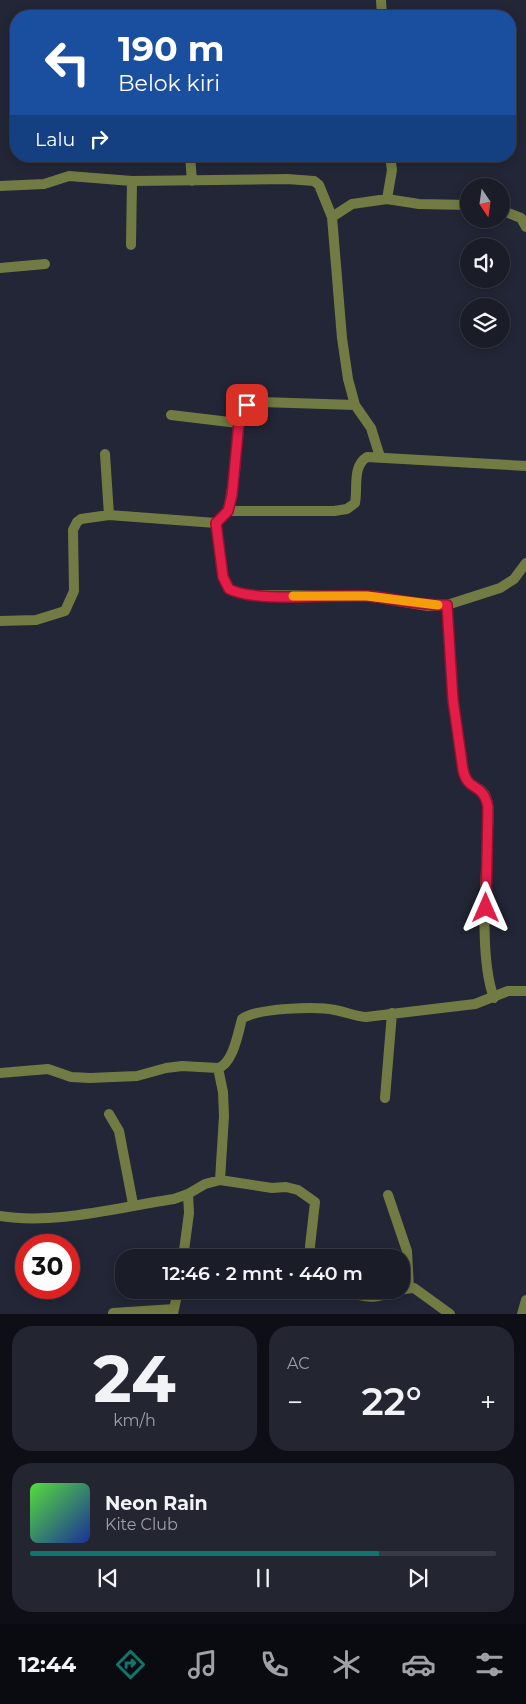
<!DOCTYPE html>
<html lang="id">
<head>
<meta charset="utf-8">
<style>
	body { margin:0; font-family:Montserrat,sans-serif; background:#232530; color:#f1f3f6; height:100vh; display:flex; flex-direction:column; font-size:19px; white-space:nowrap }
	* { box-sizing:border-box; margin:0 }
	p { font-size:16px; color:#9fa1a8 }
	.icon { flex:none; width:28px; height:28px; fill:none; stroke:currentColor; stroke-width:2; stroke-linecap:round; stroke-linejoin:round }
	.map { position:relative; height:1314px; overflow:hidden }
	.drawer { display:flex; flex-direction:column; gap:12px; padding:12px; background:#0e0f16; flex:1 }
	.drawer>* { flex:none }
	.banner { position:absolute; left:10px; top:10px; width:506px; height:152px; border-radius:20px; box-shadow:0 2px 12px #0003,0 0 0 1px #383a45; background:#1a4fa0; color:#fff; overflow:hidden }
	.needle { width:32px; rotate:167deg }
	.buttons { position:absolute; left:460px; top:178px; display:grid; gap:10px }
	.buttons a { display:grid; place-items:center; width:50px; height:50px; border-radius:50%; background:#1a1c28; box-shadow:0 2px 12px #0003,0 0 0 1px #383a45; font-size:25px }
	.speed { position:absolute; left:15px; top:1234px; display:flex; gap:10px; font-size:25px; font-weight:700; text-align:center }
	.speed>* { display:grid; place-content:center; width:65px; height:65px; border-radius:50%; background:#1a1c28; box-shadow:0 2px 12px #0003,0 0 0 1px #383a45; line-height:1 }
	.speed .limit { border:8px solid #d22; background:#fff; color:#111 }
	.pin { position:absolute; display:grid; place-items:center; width:42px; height:42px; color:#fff; margin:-21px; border-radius:10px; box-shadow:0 2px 8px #0006 }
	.me { position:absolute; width:55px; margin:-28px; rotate:0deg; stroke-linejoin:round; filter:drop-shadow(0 0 4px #0008) }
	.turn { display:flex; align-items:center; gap:18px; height:105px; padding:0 25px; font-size:22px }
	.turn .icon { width:65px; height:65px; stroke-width:2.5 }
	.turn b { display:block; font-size:35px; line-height:42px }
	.then { display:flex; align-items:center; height:48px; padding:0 25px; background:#0003; gap:10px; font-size:19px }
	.big { font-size:38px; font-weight:600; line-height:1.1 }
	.drawer .widget { flex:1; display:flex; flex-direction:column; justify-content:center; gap:8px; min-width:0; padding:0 18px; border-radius:20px; background:#232530 }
	.drawer .dial { align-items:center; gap:0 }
	.dial b { font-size:65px; line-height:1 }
	.song { display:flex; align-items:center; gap:15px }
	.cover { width:60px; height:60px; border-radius:8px; background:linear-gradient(135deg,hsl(110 70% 55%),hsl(230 70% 35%)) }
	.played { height:5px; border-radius:2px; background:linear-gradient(90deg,#0f766e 75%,#383a45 75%) }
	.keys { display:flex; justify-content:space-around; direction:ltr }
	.heat { display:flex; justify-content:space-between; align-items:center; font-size:28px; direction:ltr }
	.drawer .tiles { flex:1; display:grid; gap:12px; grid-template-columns:1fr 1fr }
	.widget:last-child { grid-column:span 2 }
	.trip { position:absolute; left:115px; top:1249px; width:295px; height:50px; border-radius:20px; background:#1a1c28; box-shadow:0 2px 12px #0003,0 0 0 1px #383a45; font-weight:600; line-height:50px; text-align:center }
	.tab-bar { display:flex; height:80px; justify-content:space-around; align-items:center; background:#0a0b10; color:#9fa1a8 }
	.tab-bar .icon { width:35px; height:35px }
	.tab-bar .active { color:#0f766e }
	.tab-bar b { font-size:22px; color:#f1f3f6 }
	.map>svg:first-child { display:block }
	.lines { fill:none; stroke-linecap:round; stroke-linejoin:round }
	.minor { stroke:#737b44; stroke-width:10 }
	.route-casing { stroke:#92132f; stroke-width:12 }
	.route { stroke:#e11d48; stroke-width:9 }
	.slow { stroke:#f59e0b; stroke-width:9 }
</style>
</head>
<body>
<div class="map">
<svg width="526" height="1314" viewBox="0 0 526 1314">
	<rect width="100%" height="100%" fill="#222636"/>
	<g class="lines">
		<path class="minor" d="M 381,0 L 382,16
			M 190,156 L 192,181
			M 0,186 L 44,184 L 69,176 L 132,181 L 287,179 L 314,181 L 319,185 L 332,217 L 352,204 L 387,199 L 419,204 L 469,205
			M 387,199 L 392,170 L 390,156
			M 501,210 L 521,218 L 526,227
			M 332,217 L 342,338 L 348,379 L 355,405 L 371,428 L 380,457
			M 131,245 L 132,181
			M 0,268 L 45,264
			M 171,415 L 238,423
			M 105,454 L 109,515
			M 228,511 L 235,472 L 238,423 L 240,412 L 243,407 L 261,402 L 355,405
			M 216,523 L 223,577 L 229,589 L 248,595 L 367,596 L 428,606 L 447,605 L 500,588 L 514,579 L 526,563
			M 216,523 L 228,511 L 334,511 L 347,509 L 355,503 C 358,488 352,466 367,457 L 526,466
			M 447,605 L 453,700 L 463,770 C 468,793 484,781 488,804 C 490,819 487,835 487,850 C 485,891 480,961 494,998
			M 0,621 L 36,620 L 65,611 L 74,591 L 73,530 L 77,522 L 81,519 L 109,515 L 216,523
			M 218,1068 L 223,1092 L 224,1116 L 220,1180
			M 0,1073 L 48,1069 L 71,1077 L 90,1078 L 137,1076 L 166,1068 L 182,1066 L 218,1068 C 233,1064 238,1033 242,1019 C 256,1008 317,1006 335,1010 C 346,1012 355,1016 366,1017 L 475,1004 L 508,991 L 526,991
			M 385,1098 L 392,1013
			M 109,1114 L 119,1131 L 133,1204
			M 388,1195 L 407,1251 L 409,1288
			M 0,1216 C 55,1225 119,1207 174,1199 L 188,1194 L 205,1184 L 220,1180 L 272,1188 L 286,1187 L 298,1190 L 315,1202 L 310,1246 L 311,1258
			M 183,1258 L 189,1213 L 188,1194
			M 346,1290 C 380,1306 383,1289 414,1288 L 450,1314
			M 113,1313 L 174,1309
			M 173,1314 L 178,1290
			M 522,1314 L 526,1300"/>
	</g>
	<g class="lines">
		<g class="route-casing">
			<path id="route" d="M 247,405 L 240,412 L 232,495 L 228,511 L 216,523 L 223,577 L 229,589 C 255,603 333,594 367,596 C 394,598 419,606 447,605 L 453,700 L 463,770 C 468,793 483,781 488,807 L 486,908"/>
		</g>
		<use href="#route" class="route"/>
		<path class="slow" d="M 293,596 L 367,596 L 438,605"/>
	</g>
</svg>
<div class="buttons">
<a><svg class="needle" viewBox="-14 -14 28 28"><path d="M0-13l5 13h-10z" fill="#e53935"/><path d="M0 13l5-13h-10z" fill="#9fa1a8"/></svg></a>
<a><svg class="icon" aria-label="sound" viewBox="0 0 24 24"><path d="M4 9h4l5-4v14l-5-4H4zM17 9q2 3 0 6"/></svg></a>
<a><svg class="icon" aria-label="layers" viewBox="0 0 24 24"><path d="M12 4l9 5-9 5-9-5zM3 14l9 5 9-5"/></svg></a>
</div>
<div class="speed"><div class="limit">30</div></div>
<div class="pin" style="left:247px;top:405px;background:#d93025"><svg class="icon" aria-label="arrive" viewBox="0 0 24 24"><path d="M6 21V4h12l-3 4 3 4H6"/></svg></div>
<svg class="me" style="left:486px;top:908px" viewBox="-20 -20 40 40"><path d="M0-17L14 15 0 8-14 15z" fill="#e11d48" stroke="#fff" stroke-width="4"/></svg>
<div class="trip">12:46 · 2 mnt · 440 m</div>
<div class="banner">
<div class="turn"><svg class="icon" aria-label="left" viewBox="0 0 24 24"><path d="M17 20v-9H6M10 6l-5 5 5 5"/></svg><div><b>190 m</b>Belok kiri</div></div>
<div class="then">Lalu<svg class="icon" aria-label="right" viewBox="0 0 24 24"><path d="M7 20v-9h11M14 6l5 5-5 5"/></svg></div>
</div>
</div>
<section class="drawer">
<div class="tiles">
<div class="widget dial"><b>24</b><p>km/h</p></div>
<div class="widget"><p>AC</p>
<div class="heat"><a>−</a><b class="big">22°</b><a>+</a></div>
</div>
<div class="widget">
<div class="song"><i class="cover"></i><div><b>Neon Rain</b><p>Kite Club</p></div></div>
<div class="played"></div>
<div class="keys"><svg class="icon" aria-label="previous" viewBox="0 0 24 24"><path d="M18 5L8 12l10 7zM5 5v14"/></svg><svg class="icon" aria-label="pause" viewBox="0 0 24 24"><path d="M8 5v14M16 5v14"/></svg><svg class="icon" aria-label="next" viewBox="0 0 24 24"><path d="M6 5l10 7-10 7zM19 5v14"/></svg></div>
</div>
</div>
</section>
<nav class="tab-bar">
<b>12:44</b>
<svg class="icon active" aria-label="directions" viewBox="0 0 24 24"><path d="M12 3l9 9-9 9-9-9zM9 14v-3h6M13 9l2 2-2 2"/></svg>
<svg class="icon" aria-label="music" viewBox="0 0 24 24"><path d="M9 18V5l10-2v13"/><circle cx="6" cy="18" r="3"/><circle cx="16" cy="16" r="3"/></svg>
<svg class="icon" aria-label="phone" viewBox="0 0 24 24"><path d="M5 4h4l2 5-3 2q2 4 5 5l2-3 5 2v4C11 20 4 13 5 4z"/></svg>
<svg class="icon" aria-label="climate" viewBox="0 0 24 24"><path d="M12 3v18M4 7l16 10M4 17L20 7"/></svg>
<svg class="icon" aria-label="car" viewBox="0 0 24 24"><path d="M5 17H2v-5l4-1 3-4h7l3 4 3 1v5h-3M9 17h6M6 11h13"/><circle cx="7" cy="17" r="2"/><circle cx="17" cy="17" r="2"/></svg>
<svg class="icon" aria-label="filters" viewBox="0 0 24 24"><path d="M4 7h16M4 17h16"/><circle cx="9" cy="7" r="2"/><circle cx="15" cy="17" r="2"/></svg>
</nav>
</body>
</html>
